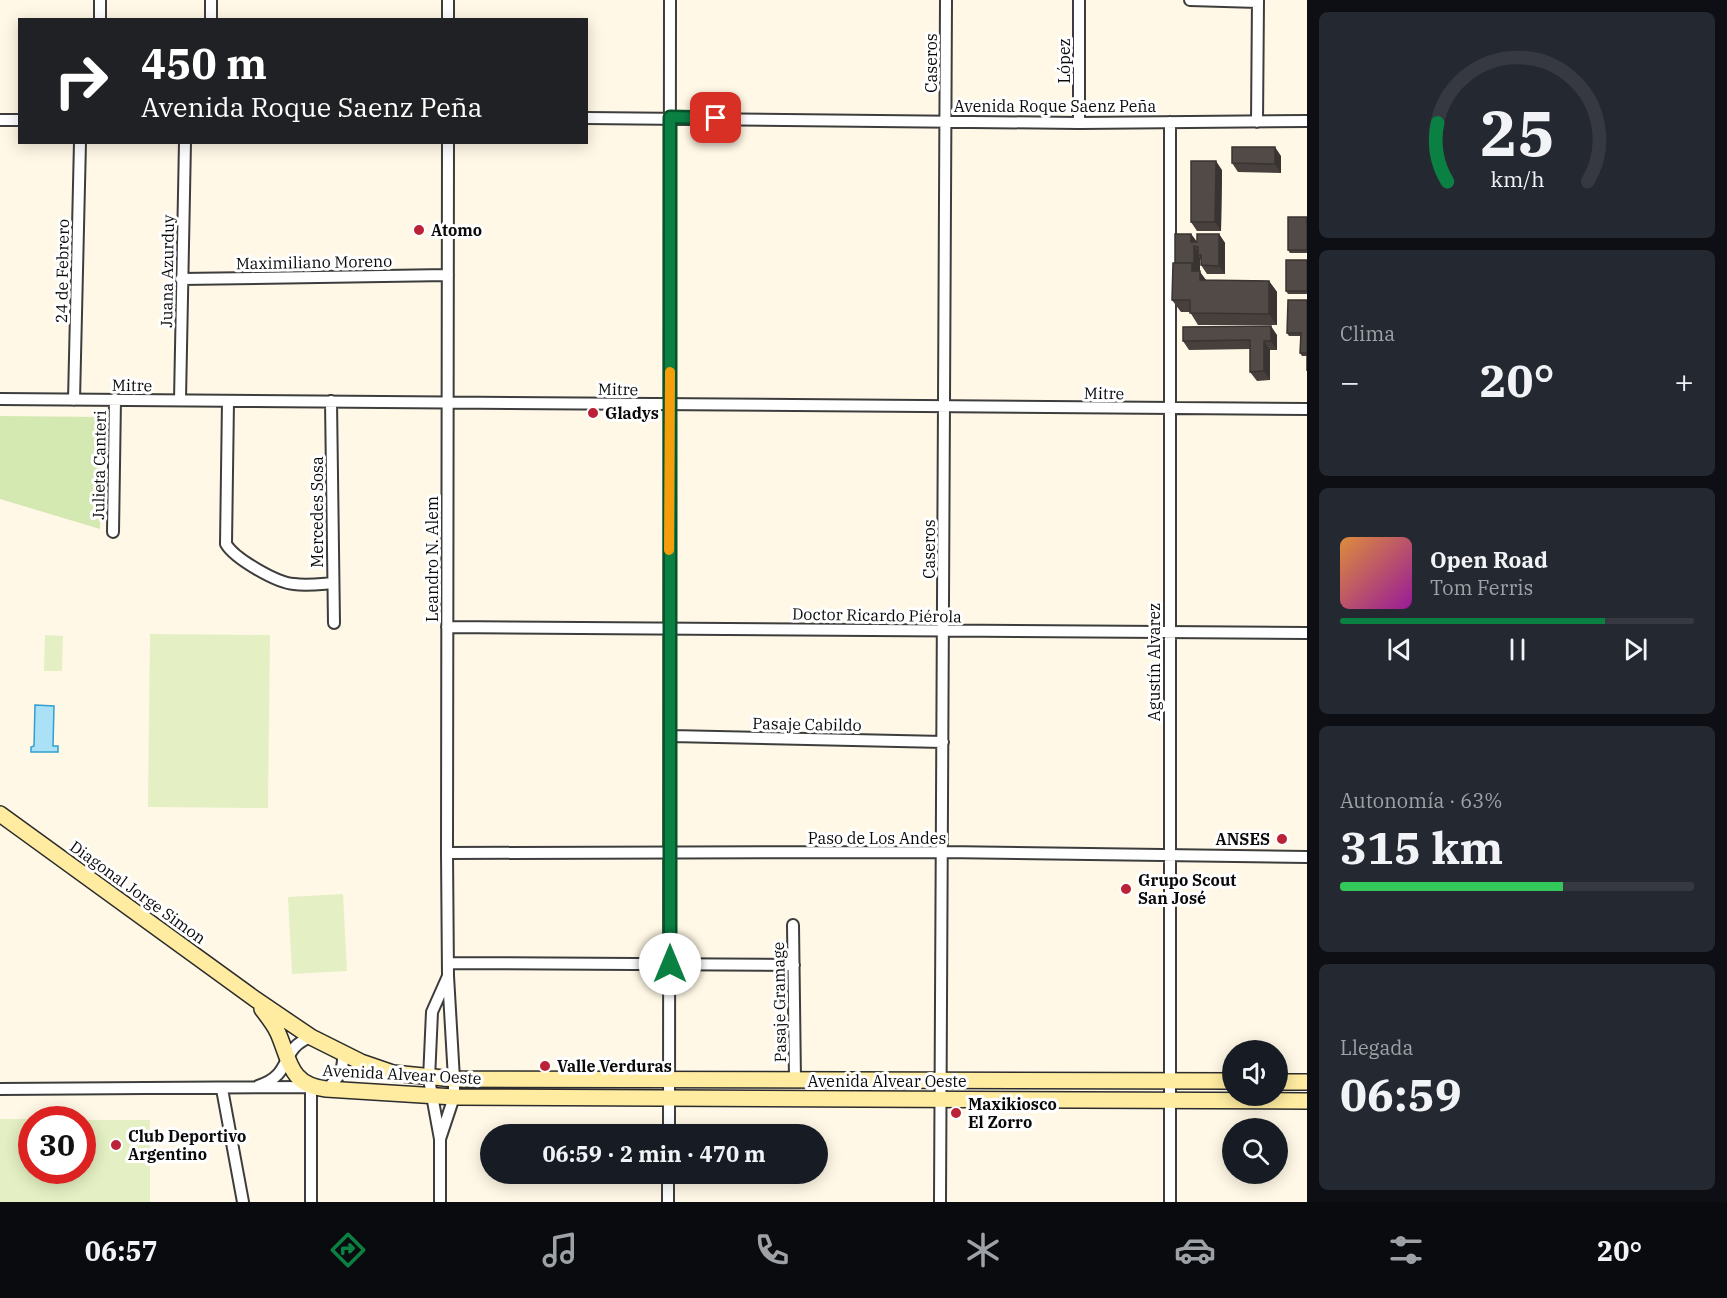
<!DOCTYPE html>
<html lang="es">
<head>
<meta charset="utf-8">
<style>
	body { margin:0; font-family:"IBM Plex Serif",serif; background:#242831; color:#f1f3f6; height:100vh; display:flex; flex-direction:column; font-size:22px; white-space:nowrap }
	* { box-sizing:border-box; margin:0 }
	p { font-size:20px; color:#9ea1a6 }
	.icon { flex:none; width:33px; height:33px; fill:none; stroke:currentColor; stroke-width:2; stroke-linecap:round; stroke-linejoin:round }
	.map { position:relative; flex:1; overflow:hidden }
	.drawer { display:flex; flex-direction:column; gap:12px; padding:12px; background:#0d0f14; width:420px }
	.drawer>* { flex:none }
	.top-card { position:absolute; left:18px; top:18px; width:570px; height:126px; border-radius:0px; box-shadow:0 3px 15px #0003; background:#202124; color:#fff; overflow:hidden }
	.fabs { position:absolute; left:1222px; top:1040px; display:grid; gap:12px }
	.fabs a { display:grid; place-items:center; width:66px; height:66px; border-radius:50%; background:#171b24; box-shadow:0 3px 15px #0003; font-size:30px }
	.speed { position:absolute; left:18px; top:1106px; display:flex; gap:12px; font-size:30px; font-weight:700; text-align:center }
	.speed>* { display:grid; place-content:center; width:78px; height:78px; border-radius:50%; background:#171b24; box-shadow:0 3px 15px #0003; line-height:1 }
	.speed .limit { border:9px solid #d22; background:#fff; color:#111 }
	.pin { position:absolute; display:grid; place-items:center; width:51px; height:51px; color:#fff; margin:-26px; border-radius:12px; box-shadow:0 3px 9px #0006 }
	.me { position:absolute; width:66px; margin:-33px; rotate:0deg; stroke-linejoin:round; filter:drop-shadow(0 0 4px #0008) }
	.turn { display:flex; align-items:center; gap:21px; height:126px; padding:0 24px; font-size:27px }
	.turn .icon { width:78px; height:78px; stroke-width:2.5 }
	.turn b { display:block; font-size:42px; line-height:51px }
	.big { font-size:45px; font-weight:800; line-height:1.1 }
	.drawer .tile { flex:1; display:flex; flex-direction:column; justify-content:center; gap:9px; min-width:0; padding:0 21px; border-radius:9px; background:#242831 }
	.drawer .dial { align-items:center; gap:0 }
	.dial svg { height:156px; overflow:visible; fill:none; stroke:#363941; stroke-width:7; stroke-linecap:round; text-anchor:middle }
	.dial text { fill:#f1f3f6; stroke:none }
	.song { display:flex; align-items:center; gap:18px }
	.cover { width:72px; height:72px; border-radius:9px; background:linear-gradient(135deg,hsl(30 70% 55%),hsl(300 70% 35%)) }
	.played { height:6px; border-radius:3px; background:linear-gradient(90deg,#0b8043 75%,#363941 75%) }
	.keys { display:flex; justify-content:space-around; direction:ltr }
	.heat { display:flex; justify-content:space-between; align-items:center; font-size:33px; direction:ltr }
	.charge { height:9px; border-radius:4px; background:linear-gradient(90deg,#34c759 63%,#363941 0) }
	.trip { position:absolute; left:480px; top:1124px; width:348px; height:60px; border-radius:30px; background:#171b24; box-shadow:0 3px 15px #0003; font-weight:800; line-height:60px; text-align:center }
	.dock { display:flex; height:96px; justify-content:space-around; align-items:center; background:#090b0e; color:#9ea1a6 }
	.dock .icon { width:42px; height:42px }
	.dock .selected { color:#0b8043 }
	.dock b { font-size:27px; color:#f1f3f6 }
	main { display:flex; flex:1; min-height:0 }
	.map>svg:first-child { display:block }
	.green { fill:#d3e9b1 }
	.pitch { fill:#e4f0c3 }
	.water { fill:#abe1f7; stroke:#319fcf; stroke-width:1.5 }
	.lines { fill:none; stroke-linecap:round; stroke-linejoin:round }
	.street-casing { stroke:#3d3d3d; stroke-width:14 }
	.secondary-casing { stroke:#2c2c2c; stroke-width:18 }
	.street { stroke:#fff; stroke-width:10 }
	.secondary { stroke:#ffeca1; stroke-width:15 }
	.wall { fill:#47403c }
	.shaded-wall { fill:#393431 }
	.building { fill:#524a46; stroke:#393431; stroke-width:1.5 }
	.route-casing { stroke:#07532c; stroke-width:15 }
	.route { stroke:#0b8043; stroke-width:10 }
	.slow { stroke:#f59e0b; stroke-width:10 }
	.poi-dot { fill:#bb2137; stroke:#fff; stroke-width:2 }
	.labels { text-anchor:middle; dominant-baseline:central; stroke-width:6; stroke-linejoin:round; paint-order:stroke }
	.street-label { font-size:16px; fill:#0a0a0a; stroke:#fff }
	.poi-label { font-size:16px; font-weight:bold; fill:#0a0a0a; stroke:#fff; text-anchor:start }
</style>
</head>
<body>
<main>
<div class="map">
<svg width="1307" height="1202" viewBox="0 0 1307 1202">
	<rect width="100%" height="100%" fill="#fff8e6"/>
	<path class="green" d="M 0,416 L 102,417 L 100,529 L 0,499 Z"/>
	<path class="pitch" d="M 150,634 L 270,635 L 268,808 L 148,807 Z
		M 45,635 L 63,636 L 62,671 L 44,671 Z
		M 343,894 L 347,971 L 292,974 L 288,897 Z
		M 0,1119 L 31,1119 L 32,1170 L 82,1170 L 83,1120 L 150,1120 L 150,1202 L 0,1202 Z"/>
	<path class="water" d="M 35,705 L 54,706 L 53,746 L 58,746 L 58,752 L 31,752 L 31,747 L 34,746 Z"/>
	<g class="lines">
		<g class="street-casing">
			<path id="street" d="M 1190,0 L 1258,2
				M 100,20 L 100,0
				M 211,20 L 211,0
				M 448,20 L 448,0
				M 586,118 L 1079,123 L 1307,121
				M 0,120 L 20,120
				M 1257,122 L 1258,0
				M 1079,123 L 1079,0
				M 181,279 L 448,275
				M 0,399 L 1307,409
				M 74,400 L 80,142
				M 180,400 L 185,142
				M 228,401 L 226,544 C 235,559 277,583 294,584 C 307,586 320,584 333,583
				M 331,401 L 334,623
				M 113,532 L 115,399
				M 447,627 L 1307,633
				M 671,736 L 943,742
				M 447,853 L 944,852 L 1307,857
				M 793,925 L 795,1080
				M 448,963 L 794,965
				M 258,1086 C 295,1074 278,1049 311,1037
				M 0,1089 L 311,1087 L 311,1202
				M 222,1089 L 243,1202
				M 326,1089 C 339,1079 344,1069 343,1053
				M 669,1134 L 670,0
				M 440,1139 L 454,1097 L 454,1079 L 448,976 L 447,853 L 448,142
				M 440,1202 L 440,1139 L 429,1079 L 432,1012 L 448,976
				M 668,1202 L 668,1173
				M 940,1202 L 946,0
				M 1170,1202 L 1170,122"/>
		</g>
		<g class="secondary-casing">
			<path id="secondary" d="M 0,814 L 255,999 L 311,1037 L 361,1062 L 393,1073 L 454,1079 L 1233,1081
				M 262,1009 C 268,1017 274,1024 278,1033 C 290,1060 289,1085 326,1089 L 454,1097 L 1307,1101
				M 1278,1082 L 1307,1082"/>
		</g>
		<use href="#street" class="street"/>
		<use href="#secondary" class="secondary"/>
	</g>
	<path class="wall" d="M 1281,156 L 1281,173 L 1238,172 L 1232,163 Z
		M 1222,170 L 1221,231 L 1197,231 L 1191,222 Z
		M 1307,217 L 1307,253 L 1290,253 L 1288,250 Z
		M 1191,234 L 1197,242 L 1219,234 L 1225,243 L 1225,274 L 1207,274 L 1201,265 L 1201,260 L 1200,259 L 1200,272 L 1206,280 L 1269,281 L 1277,292 L 1277,325 L 1198,325 L 1190,312 L 1181,312 L 1172,300 L 1175,263 Z
		M 1307,260 L 1307,294 L 1288,294 L 1286,291 Z
		M 1307,300 L 1307,371 L 1307,356 L 1302,356 L 1300,353 L 1300,336 L 1289,336 L 1287,333 Z
		M 1277,335 L 1277,350 L 1270,350 L 1270,380 L 1257,381 L 1250,372 L 1250,349 L 1189,350 L 1183,341 Z"/>
	<path class="shaded-wall" d="M 1275,147 L 1281,156 L 1281,173 L 1275,164 Z
		M 1216,161 L 1222,170 L 1221,231 L 1215,222 Z
		M 1191,234 L 1197,242 L 1194,246 L 1200,255 L 1198,255 L 1200,259 L 1200,272 L 1208,283 L 1208,292 L 1192,271 Z
		M 1219,234 L 1225,243 L 1225,274 L 1219,266 Z
		M 1269,281 L 1277,292 L 1277,325 L 1269,314 Z
		M 1271,326 L 1277,335 L 1277,350 L 1271,341 Z
		M 1264,341 L 1270,350 L 1270,380 L 1264,371 Z"/>
	<path class="building" d="M 1232,147 L 1275,147 L 1275,164 L 1232,163 Z
		M 1191,161 L 1216,161 L 1215,222 L 1191,222 Z
		M 1288,217 L 1307,217 L 1307,250 L 1288,250 Z
		M 1175,234 L 1191,234 L 1191,242 L 1197,242 L 1197,234 L 1219,234 L 1219,266 L 1201,265 L 1201,255 L 1198,255 L 1198,247 L 1194,246 L 1194,266 L 1192,263 L 1175,263 Z
		M 1286,260 L 1307,260 L 1307,291 L 1286,291 Z
		M 1173,263 L 1192,263 L 1192,271 L 1200,271 L 1200,280 L 1269,281 L 1269,314 L 1190,313 L 1190,300 L 1172,300 Z
		M 1288,300 L 1307,300 L 1307,371 L 1307,353 L 1300,353 L 1301,333 L 1287,333 Z
		M 1271,326 L 1271,341 L 1264,341 L 1264,371 L 1250,372 L 1250,340 L 1183,341 L 1183,327 Z"/>
	<g class="lines">
		<g class="route-casing">
			<path id="route" d="M 670,964 L 670,117 L 716,118"/>
		</g>
		<use href="#route" class="route"/>
		<path class="slow" d="M 669,550 L 670,372"/>
	</g>
	<g class="poi-dot">
		<circle cx="419" cy="230" r="6"/>
		<circle cx="593" cy="413" r="6"/>
		<circle cx="1282" cy="839" r="6"/>
		<circle cx="1126" cy="889" r="6"/>
		<circle cx="545" cy="1066" r="6"/>
		<circle cx="956" cy="1113" r="6"/>
		<circle cx="116" cy="1145" r="6"/>
	</g>
	<g class="labels">
		<g class="street-label">
			<text transform="translate(1064 61) rotate(-90)">López</text>
			<text transform="translate(931 63) rotate(-90)">Caseros</text>
			<text x="1055" y="106">Avenida Roque Saenz Peña</text>
			<text transform="translate(314 262) rotate(-1)">Maximiliano Moreno</text>
			<text transform="translate(62 271) rotate(-89)">24 de Febrero</text>
			<text transform="translate(167 271) rotate(-89)">Juana Azurduy</text>
			<text transform="translate(132 385) rotate(1)">Mitre</text>
			<text transform="translate(618 389) rotate(1)">Mitre</text>
			<text transform="translate(1104 393) rotate(1)">Mitre</text>
			<text transform="translate(99 465) rotate(-89)">Julieta Canteri</text>
			<text transform="translate(317 512) rotate(-90)">Mercedes Sosa</text>
			<text transform="translate(929 549) rotate(-90)">Caseros</text>
			<text transform="translate(432 559) rotate(-90)">Leandro N. Alem</text>
			<text transform="translate(877 615) rotate(1)">Doctor Ricardo Piérola</text>
			<text transform="translate(1154 662) rotate(-90)">Agustín Alvarez</text>
			<text transform="translate(807 724) rotate(1)">Pasaje Cabildo</text>
			<text x="877" y="838">Paso de Los Andes</text>
			<text transform="translate(138 892) rotate(36)">Diagonal Jorge Simon</text>
			<text transform="translate(779 1002) rotate(-91)">Pasaje Gramage</text>
			<text transform="translate(402 1074) rotate(3)">Avenida Alvear Oeste</text>
			<text x="887" y="1081">Avenida Alvear Oeste</text>
		</g>
		<g class="poi-label">
			<text x="431" y="230">Atomo</text>
			<text x="605" y="413">Gladys</text>
			<text x="1270" y="839" text-anchor="end">ANSES</text>
			<text x="1138" y="880">Grupo Scout<tspan x="1138" dy="18">San José</tspan></text>
			<text x="557" y="1066">Valle Verduras</text>
			<text x="968" y="1104">Maxikiosco<tspan x="968" dy="18">El Zorro</tspan></text>
			<text x="128" y="1136">Club Deportivo<tspan x="128" dy="18">Argentino</tspan></text>
		</g>
	</g>
</svg>
<div class="fabs">
<a><svg class="icon" aria-label="sound" viewBox="0 0 24 24"><path d="M4 9h4l5-4v14l-5-4H4zM17 9q2 3 0 6"/></svg></a>
<a><svg class="icon" aria-label="search" viewBox="0 0 24 24"><circle cx="10" cy="10" r="6"/><path d="M15 15l6 6"/></svg></a>
</div>
<div class="speed"><div class="limit">30</div></div>
<div class="pin" style="left:716px;top:118px;background:#d93025"><svg class="icon" aria-label="arrive" viewBox="0 0 24 24"><path d="M6 21V4h12l-3 4 3 4H6"/></svg></div>
<svg class="me" style="left:670px;top:964px" viewBox="-20 -20 40 40"><circle r="19" fill="#fff"/><path d="M0-13L10 11 0 6-10 11z" fill="#0b8043"/></svg>
<div class="trip">06:59 · 2 min · 470 m</div>
<div class="top-card">
<div class="turn"><svg class="icon" aria-label="right" viewBox="0 0 24 24"><path d="M7 20v-9h11M14 6l5 5-5 5"/></svg><div><b>450 m</b>Avenida Roque Saenz Peña</div></div>
</div>
</div>
<section class="drawer">
<div class="tile dial"><svg viewBox="0 0 100 80">
<path d="M14 69A42 42 0 1 1 86 69"/>
<path d="M14 69A42 42 0 0 1 9 39" stroke="#0b8043"/>
<text x="50" y="56" font-size="32" font-weight="700">25</text>
<text x="50" y="72" font-size="11">km/h</text>
</svg></div>
<div class="tile"><p>Clima</p>
<div class="heat"><a>−</a><b class="big">20°</b><a>+</a></div>
</div>
<div class="tile">
<div class="song"><i class="cover"></i><div><b>Open Road</b><p>Tom Ferris</p></div></div>
<div class="played"></div>
<div class="keys"><svg class="icon" aria-label="previous" viewBox="0 0 24 24"><path d="M18 5L8 12l10 7zM5 5v14"/></svg><svg class="icon" aria-label="pause" viewBox="0 0 24 24"><path d="M8 5v14M16 5v14"/></svg><svg class="icon" aria-label="next" viewBox="0 0 24 24"><path d="M6 5l10 7-10 7zM19 5v14"/></svg></div>
</div>
<div class="tile"><p>Autonomía · 63%</p><b class="big">315 km</b><div class="charge"></div></div>
<div class="tile"><p>Llegada</p><b class="big">06:59</b></div>
</section>
</main>
<nav class="dock">
<b>06:57</b>
<svg class="icon selected" aria-label="directions" viewBox="0 0 24 24"><path d="M12 3l9 9-9 9-9-9zM9 14v-3h6M13 9l2 2-2 2"/></svg>
<svg class="icon" aria-label="music" viewBox="0 0 24 24"><path d="M9 18V5l10-2v13"/><circle cx="6" cy="18" r="3"/><circle cx="16" cy="16" r="3"/></svg>
<svg class="icon" aria-label="phone" viewBox="0 0 24 24"><path d="M5 4h4l2 5-3 2q2 4 5 5l2-3 5 2v4C11 20 4 13 5 4z"/></svg>
<svg class="icon" aria-label="climate" viewBox="0 0 24 24"><path d="M12 3v18M4 7l16 10M4 17L20 7"/></svg>
<svg class="icon" aria-label="car" viewBox="0 0 24 24"><path d="M5 17H2v-5l4-1 3-4h7l3 4 3 1v5h-3M9 17h6M6 11h13"/><circle cx="7" cy="17" r="2"/><circle cx="17" cy="17" r="2"/></svg>
<svg class="icon" aria-label="filters" viewBox="0 0 24 24"><path d="M4 7h16M4 17h16"/><circle cx="9" cy="7" r="2"/><circle cx="15" cy="17" r="2"/></svg>
<b>20°</b>
</nav>
</body>
</html>
